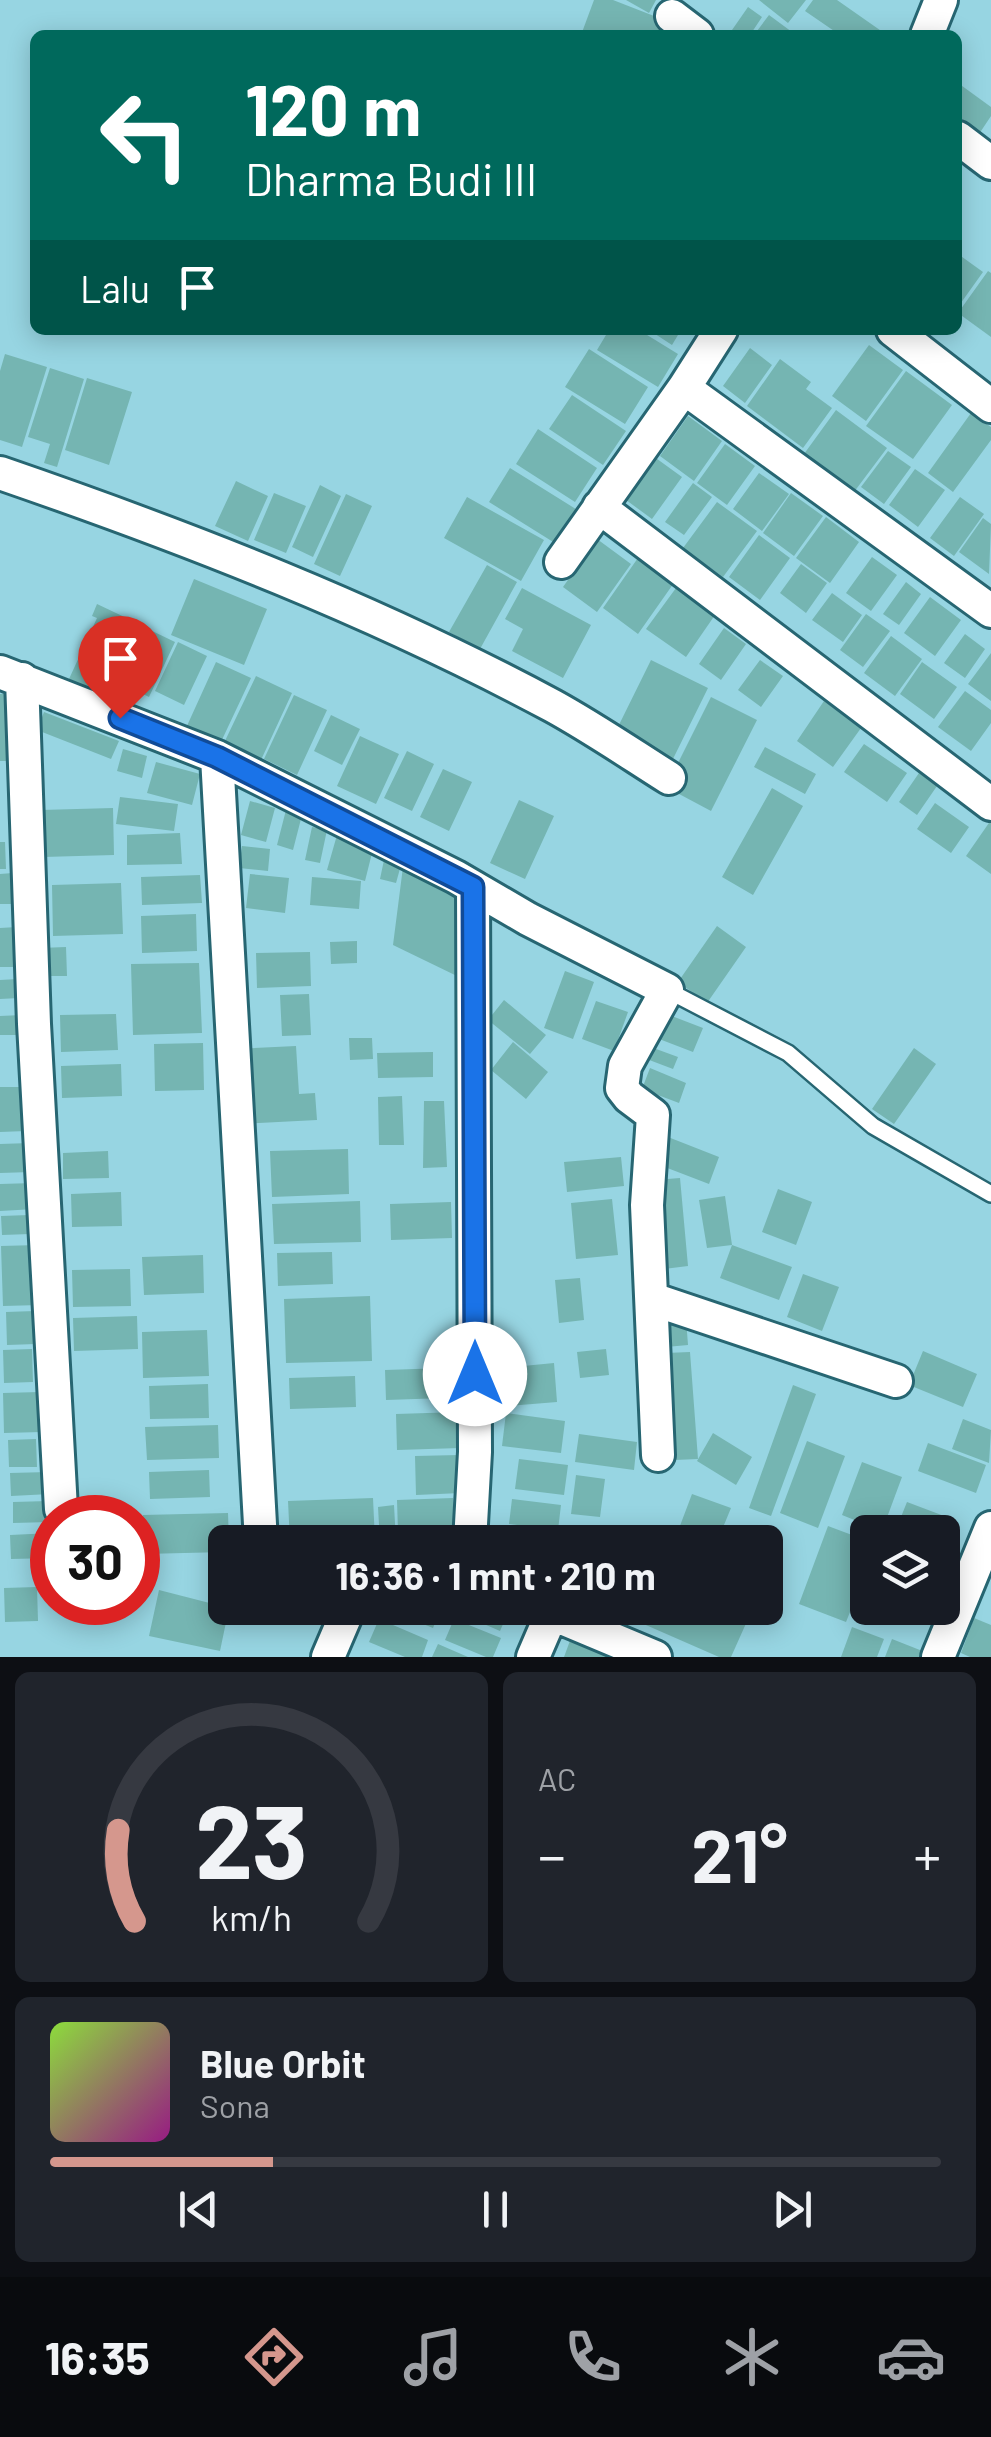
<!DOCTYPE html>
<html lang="id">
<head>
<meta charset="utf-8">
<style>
	body { margin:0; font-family:Barlow,sans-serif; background:#20242c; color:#f1f3f6; height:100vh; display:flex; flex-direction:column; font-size:38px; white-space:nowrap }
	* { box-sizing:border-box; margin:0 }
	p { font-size:32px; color:#9ea1a6 }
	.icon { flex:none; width:55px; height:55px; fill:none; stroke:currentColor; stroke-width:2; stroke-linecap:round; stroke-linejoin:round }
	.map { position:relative; height:1657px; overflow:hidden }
	.side { display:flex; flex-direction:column; gap:15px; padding:15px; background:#0d0f14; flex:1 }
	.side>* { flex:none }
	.guide { position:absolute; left:30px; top:30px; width:932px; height:305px; border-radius:15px; box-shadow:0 5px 25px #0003; background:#00695c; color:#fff; overflow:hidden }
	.tools { position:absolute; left:850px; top:1515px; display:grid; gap:20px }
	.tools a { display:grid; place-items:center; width:110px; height:110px; border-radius:15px; background:#171b24; box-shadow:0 5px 25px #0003; font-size:50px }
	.speed { position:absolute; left:30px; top:1495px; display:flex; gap:20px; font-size:50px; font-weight:700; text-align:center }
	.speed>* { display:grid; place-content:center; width:130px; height:130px; border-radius:50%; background:#171b24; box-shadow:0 5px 25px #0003; line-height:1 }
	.speed .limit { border:15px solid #d22; background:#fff; color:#111 }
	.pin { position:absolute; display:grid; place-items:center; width:85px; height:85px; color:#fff; margin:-102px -42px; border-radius:50% 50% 50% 0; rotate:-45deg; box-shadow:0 0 10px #0007 }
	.pin .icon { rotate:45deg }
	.me { position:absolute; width:110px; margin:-55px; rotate:0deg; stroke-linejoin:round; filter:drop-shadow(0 0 8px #0008) }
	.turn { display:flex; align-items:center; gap:35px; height:210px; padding:0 50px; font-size:45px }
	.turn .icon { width:130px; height:130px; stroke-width:2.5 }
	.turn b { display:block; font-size:70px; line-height:85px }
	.then { display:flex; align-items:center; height:95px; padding:0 50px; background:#0003; gap:20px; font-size:38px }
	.big { font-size:75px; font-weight:700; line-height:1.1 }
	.side .card { flex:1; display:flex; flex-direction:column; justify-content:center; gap:15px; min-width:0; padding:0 35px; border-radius:15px; background:#20242c }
	.side .dial { align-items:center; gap:0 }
	.dial svg { height:260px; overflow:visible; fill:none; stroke:#363941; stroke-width:7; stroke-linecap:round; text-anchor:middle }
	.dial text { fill:#f1f3f6; stroke:none }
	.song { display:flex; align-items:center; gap:30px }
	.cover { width:120px; height:120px; border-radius:15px; background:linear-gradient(135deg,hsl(90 70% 55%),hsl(310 70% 35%)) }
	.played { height:10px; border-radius:5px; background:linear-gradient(90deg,#d5978d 25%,#363941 25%) }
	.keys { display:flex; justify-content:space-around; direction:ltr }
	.heat { display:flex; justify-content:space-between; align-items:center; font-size:55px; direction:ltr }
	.side .tiles { flex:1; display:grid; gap:15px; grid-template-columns:1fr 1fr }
	.card:last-child { grid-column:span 2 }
	.trip { position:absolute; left:208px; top:1525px; width:575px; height:100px; border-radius:15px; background:#171b24; box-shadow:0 5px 25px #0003; font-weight:700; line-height:100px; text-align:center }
	.tab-bar { display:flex; height:160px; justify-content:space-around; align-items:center; background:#090b0e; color:#9ea1a6 }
	.tab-bar .icon { width:70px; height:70px }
	.tab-bar .current { color:#d5978d }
	.tab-bar b { font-size:45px; color:#f1f3f6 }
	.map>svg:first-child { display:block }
	.building { fill:#75b5b2 }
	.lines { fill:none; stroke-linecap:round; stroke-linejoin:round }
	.service-casing { stroke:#276672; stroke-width:20 }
	.minor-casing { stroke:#276672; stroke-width:38 }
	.service { stroke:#fff; stroke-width:15 }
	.minor { stroke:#fff; stroke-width:32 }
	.route-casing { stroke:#114b97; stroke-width:25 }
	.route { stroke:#1a73e8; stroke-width:18 }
</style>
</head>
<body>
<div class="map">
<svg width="991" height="1657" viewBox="0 0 991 1657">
	<rect width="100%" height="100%" fill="#97d5e2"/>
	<path class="building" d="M 594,0 L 613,0 L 672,23 L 667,35 L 581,35 Z
		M 626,0 L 656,0 L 649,13 Z
		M 759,0 L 806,0 L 788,23 Z
		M 813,0 L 837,0 L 887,35 L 840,35 L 805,11 Z
		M 748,7 L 762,17 L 750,35 L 739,35 L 732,30 Z
		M 769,15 L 792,32 L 790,35 L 754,35 Z
		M 958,83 L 991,107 L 991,116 L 979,134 L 958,120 Z
		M 958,254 L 983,272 L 958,307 Z
		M 988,271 L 991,273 L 991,337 L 958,313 Z
		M 609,330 L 639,330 L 678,354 L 658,387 L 597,350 Z
		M 649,330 L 681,330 L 672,345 Z
		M 869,345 L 903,370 L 866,421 L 832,396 Z
		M 750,348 L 772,365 L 745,403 L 723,386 Z
		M 589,349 L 648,387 L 625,424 L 565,387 Z
		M 5,354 L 47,367 L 22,447 L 0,440 L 0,371 Z
		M 780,359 L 811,382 L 806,389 L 832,408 L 803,448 L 747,406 Z
		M 50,368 L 84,379 L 57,467 L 44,463 L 50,444 L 28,437 Z
		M 906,371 L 952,405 L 913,459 L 866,426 Z
		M 87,378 L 132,392 L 109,465 L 65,450 Z
		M 572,395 L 626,431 L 603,465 L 549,429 Z
		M 836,410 L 887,448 L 854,492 L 804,454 Z
		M 971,413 L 991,427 L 991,440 L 953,492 L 928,473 Z
		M 688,416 L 722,441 L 694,481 L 660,456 Z
		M 538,429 L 597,468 L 575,502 L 516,464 Z
		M 725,444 L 755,466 L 727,505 L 697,483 Z
		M 888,451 L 911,467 L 884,504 L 861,487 Z
		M 653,456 L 682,477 L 652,519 L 622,497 Z
		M 510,468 L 579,511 L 558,545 L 489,502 Z
		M 915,469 L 945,490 L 918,527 L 889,505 Z
		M 759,473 L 789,494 L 762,531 L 733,509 Z
		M 236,481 L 268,496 L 248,541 L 215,526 Z
		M 693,483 L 712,497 L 684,535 L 665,522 Z
		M 320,485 L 341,496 L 313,557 L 292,547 Z
		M 274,493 L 306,506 L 286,553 L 254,540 Z
		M 791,493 L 823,516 L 794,556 L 763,533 Z
		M 346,494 L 372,506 L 340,576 L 314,564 Z
		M 467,497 L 544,540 L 521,581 L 444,538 Z
		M 960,497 L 984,514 L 954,556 L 930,538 Z
		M 717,502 L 757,531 L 723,577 L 683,548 Z
		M 826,517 L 859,542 L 830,583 L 796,558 Z
		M 983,518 L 991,524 L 989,574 L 959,552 Z
		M 759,535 L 790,558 L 760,600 L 729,577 Z
		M 597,539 L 631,564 L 597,612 L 563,587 Z
		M 640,555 L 676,580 L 638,634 L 603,608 Z
		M 872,557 L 897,575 L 871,611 L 846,593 Z
		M 801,564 L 827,583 L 806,613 L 780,593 Z
		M 487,565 L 517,582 L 480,649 L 449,632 Z
		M 194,579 L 267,609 L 244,665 L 171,635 Z
		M 906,582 L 921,594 L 899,625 L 883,614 Z
		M 522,588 L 591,625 L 563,678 L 512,651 L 523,629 L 505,619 Z
		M 676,588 L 715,615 L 686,657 L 646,629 Z
		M 832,593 L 862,615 L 843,642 L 812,620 Z
		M 930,597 L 961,620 L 935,656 L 904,633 Z
		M 97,604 L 135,622 L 101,694 L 69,679 L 97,618 L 92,616 Z
		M 866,614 L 890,631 L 863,667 L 840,650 Z
		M 146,628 L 175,642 L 149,697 L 133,689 L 140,673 L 127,667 Z
		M 724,628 L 746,644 L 721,680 L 699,664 Z
		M 965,634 L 985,649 L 965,678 L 944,663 Z
		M 891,636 L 922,659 L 895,696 L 864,673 Z
		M 178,642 L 207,656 L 184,705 L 155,691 Z
		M 991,653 L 991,701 L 968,684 Z
		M 651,660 L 708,688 L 670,765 L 613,737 Z
		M 760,660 L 783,676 L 761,707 L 738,690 Z
		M 216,662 L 251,678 L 220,744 L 186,728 Z
		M 922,662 L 957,687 L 934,719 L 900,694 Z
		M 256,676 L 292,693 L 261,760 L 224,743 Z
		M 965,691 L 991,710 L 991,723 L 971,751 L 938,727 Z
		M 0,694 L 8,694 L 12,761 L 0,761 Z
		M 294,695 L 327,710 L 297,775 L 264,759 Z
		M 711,697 L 757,720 L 711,811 L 666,787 Z
		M 824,701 L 861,728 L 833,767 L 797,741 Z
		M 44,712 L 119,741 L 111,759 L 37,730 Z
		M 331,715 L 360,729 L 342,765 L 314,751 Z
		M 360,736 L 399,754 L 376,804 L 337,786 Z
		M 864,744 L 907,773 L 887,802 L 844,772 Z
		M 765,747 L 816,774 L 805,794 L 754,767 Z
		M 123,749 L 147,756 L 142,778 L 117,771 Z
		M 407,751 L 434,764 L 412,811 L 384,798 Z
		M 156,762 L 200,774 L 192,805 L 147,793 Z
		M 443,769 L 472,782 L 449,831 L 420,817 Z
		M 919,773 L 937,786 L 917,815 L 899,802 Z
		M 772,788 L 803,806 L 753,895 L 722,877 Z
		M 120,797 L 178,804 L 174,831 L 116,824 Z
		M 519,800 L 554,816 L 525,879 L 490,863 Z
		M 250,801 L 275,808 L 266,842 L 241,835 Z
		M 935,803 L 969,827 L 951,853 L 917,829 Z
		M 113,808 L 114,855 L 43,857 L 41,810 Z
		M 286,810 L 302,815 L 293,850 L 277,845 Z
		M 991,820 L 991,874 L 966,856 Z
		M 312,827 L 327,830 L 320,863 L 305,860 Z
		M 180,833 L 182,864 L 127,865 L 127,835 Z
		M 337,835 L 374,845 L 365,881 L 327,870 Z
		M 0,842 L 5,842 L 6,869 L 0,869 Z
		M 242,846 L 270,849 L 268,871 L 239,868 Z
		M 384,860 L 401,865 L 396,883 L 380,879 Z
		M 403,867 L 464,902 L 459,977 L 393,945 Z
		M 13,873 L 14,904 L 0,904 L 0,874 Z
		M 250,874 L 289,878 L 285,913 L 246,908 Z
		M 200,875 L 202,903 L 142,905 L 141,877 Z
		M 312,877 L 361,881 L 359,909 L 310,905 Z
		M 121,883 L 123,934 L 53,936 L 52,885 Z
		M 196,914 L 197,951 L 142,953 L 141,916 Z
		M 717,926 L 746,947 L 707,1003 L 678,982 Z
		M 17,927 L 18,967 L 0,967 L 0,928 Z
		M 357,941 L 357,963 L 331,964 L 330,942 Z
		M 66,947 L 67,976 L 40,976 L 40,948 Z
		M 310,952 L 311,986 L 257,988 L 256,953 Z
		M 199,963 L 202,1033 L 133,1035 L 131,964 Z
		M 565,971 L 594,982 L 573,1039 L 544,1028 Z
		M 18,979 L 19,998 L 0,999 L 0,980 Z
		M 309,994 L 311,1035 L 282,1036 L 280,995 Z
		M 504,1000 L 546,1035 L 530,1054 L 488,1020 Z
		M 596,1001 L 628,1012 L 614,1051 L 582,1039 Z
		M 664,1013 L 703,1028 L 693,1052 L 654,1037 Z
		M 116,1014 L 118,1050 L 61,1052 L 60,1015 Z
		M 22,1015 L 23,1035 L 0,1035 L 0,1016 Z
		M 349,1038 L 372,1038 L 373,1059 L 350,1060 Z
		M 513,1042 L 548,1072 L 526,1099 L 491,1070 Z
		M 203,1043 L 204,1090 L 155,1091 L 154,1044 Z
		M 296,1046 L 299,1094 L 315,1093 L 317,1120 L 240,1124 L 235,1049 Z
		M 648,1046 L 678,1057 L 673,1069 L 644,1058 Z
		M 914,1048 L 936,1064 L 894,1124 L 872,1109 Z
		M 433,1052 L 433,1077 L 378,1078 L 377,1053 Z
		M 121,1064 L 122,1096 L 62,1098 L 61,1066 Z
		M 650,1068 L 686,1083 L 679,1103 L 642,1089 Z
		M 0,1087 L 25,1087 L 26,1131 L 0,1132 Z
		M 402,1096 L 404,1145 L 379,1145 L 378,1097 Z
		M 424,1101 L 444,1101 L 447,1167 L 423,1168 Z
		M 668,1137 L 719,1157 L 709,1184 L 657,1164 Z
		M 30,1143 L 31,1172 L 0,1173 L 0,1144 Z
		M 348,1149 L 349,1194 L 272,1197 L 270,1151 Z
		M 108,1151 L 109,1178 L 63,1179 L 63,1153 Z
		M 621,1157 L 624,1186 L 567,1192 L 564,1162 Z
		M 680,1178 L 688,1266 L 664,1269 L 655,1180 Z
		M 34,1183 L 35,1209 L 0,1211 L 0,1184 Z
		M 778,1189 L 812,1202 L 796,1245 L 762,1232 Z
		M 121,1192 L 122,1226 L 72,1227 L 71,1194 Z
		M 725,1196 L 732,1245 L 707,1248 L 699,1200 Z
		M 612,1199 L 618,1255 L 576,1259 L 571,1203 Z
		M 360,1201 L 361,1242 L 274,1244 L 272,1204 Z
		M 451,1202 L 452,1238 L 391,1240 L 390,1204 Z
		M 29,1215 L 30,1234 L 2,1235 L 1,1216 Z
		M 38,1245 L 40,1305 L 3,1306 L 1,1246 Z
		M 732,1245 L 792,1267 L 779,1300 L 720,1278 Z
		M 332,1252 L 333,1284 L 278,1286 L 277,1253 Z
		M 203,1255 L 204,1293 L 144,1295 L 142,1257 Z
		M 130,1269 L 131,1306 L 73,1307 L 72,1270 Z
		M 803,1274 L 839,1287 L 822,1331 L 787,1317 Z
		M 580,1278 L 584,1320 L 559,1323 L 555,1280 Z
		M 370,1296 L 372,1361 L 286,1363 L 284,1299 Z
		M 35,1311 L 36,1344 L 7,1345 L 6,1312 Z
		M 137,1316 L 138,1349 L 74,1351 L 73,1318 Z
		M 686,1319 L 688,1345 L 666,1347 L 664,1320 Z
		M 207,1330 L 209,1376 L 143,1378 L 142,1332 Z
		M 32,1349 L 33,1382 L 4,1383 L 3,1350 Z
		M 606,1349 L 609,1375 L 580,1378 L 577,1352 Z
		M 923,1351 L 977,1374 L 963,1407 L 909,1385 Z
		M 690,1352 L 698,1459 L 675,1460 L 666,1353 Z
		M 554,1363 L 557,1402 L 508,1406 L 504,1368 Z
		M 445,1368 L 445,1398 L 386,1400 L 385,1370 Z
		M 355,1376 L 356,1407 L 290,1409 L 289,1378 Z
		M 208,1384 L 209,1418 L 150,1419 L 149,1386 Z
		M 793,1385 L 816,1394 L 771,1516 L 749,1508 Z
		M 40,1392 L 41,1432 L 4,1433 L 3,1393 Z
		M 459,1412 L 460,1448 L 397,1450 L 396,1414 Z
		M 506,1413 L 565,1421 L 561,1453 L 502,1446 Z
		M 963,1419 L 991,1430 L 989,1463 L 952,1449 Z
		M 218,1425 L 219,1458 L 147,1460 L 145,1427 Z
		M 713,1433 L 752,1457 L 736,1485 L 697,1461 Z
		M 579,1434 L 637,1442 L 634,1470 L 575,1462 Z
		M 36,1439 L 37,1467 L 9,1467 L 8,1440 Z
		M 807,1441 L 845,1456 L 818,1528 L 780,1513 Z
		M 928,1443 L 986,1465 L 976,1493 L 918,1471 Z
		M 459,1455 L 461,1493 L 416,1495 L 415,1456 Z
		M 519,1459 L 568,1465 L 564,1495 L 515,1489 Z
		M 862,1462 L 902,1477 L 882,1531 L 842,1515 Z
		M 209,1470 L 210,1497 L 150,1499 L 149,1472 Z
		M 49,1472 L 50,1494 L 11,1496 L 10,1473 Z
		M 576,1475 L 605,1479 L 600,1517 L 571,1514 Z
		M 692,1494 L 731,1508 L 717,1542 L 684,1542 L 675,1539 Z
		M 373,1498 L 375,1541 L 290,1542 L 288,1501 Z
		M 453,1498 L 455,1531 L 398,1532 L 397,1500 Z
		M 512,1499 L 561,1505 L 558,1530 L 509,1524 Z
		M 49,1501 L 50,1522 L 13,1523 L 13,1502 Z
		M 907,1502 L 952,1519 L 943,1543 L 942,1532 L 895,1532 Z
		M 394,1505 L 396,1542 L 380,1542 L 378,1507 Z
		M 228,1513 L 229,1542 L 225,1542 L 225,1552 L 144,1554 L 143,1515 Z
		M 828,1526 L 868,1541 L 868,1567 L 846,1622 L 799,1604 Z
		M 735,1530 L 761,1539 L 760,1542 L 731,1542 Z
		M 52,1533 L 52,1558 L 11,1559 L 10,1535 Z
		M 37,1587 L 38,1621 L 5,1622 L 4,1588 Z
		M 868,1589 L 868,1608 L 879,1608 L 876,1615 L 858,1608 Z
		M 159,1590 L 229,1608 L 220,1651 L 149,1636 Z
		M 90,1602 L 120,1602 L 119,1610 Z
		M 277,1608 L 330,1608 L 327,1623 L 276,1612 Z
		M 384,1608 L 441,1608 L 433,1628 Z
		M 456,1608 L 510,1608 L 500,1631 L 454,1611 Z
		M 601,1608 L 637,1608 L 632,1620 Z
		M 645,1608 L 723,1608 L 748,1619 L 731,1657 L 719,1657 L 639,1622 Z
		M 974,1618 L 991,1625 L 991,1657 L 970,1657 L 961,1653 Z
		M 379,1619 L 428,1640 L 422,1657 L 405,1657 L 369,1642 Z
		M 454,1619 L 501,1638 L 493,1657 L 486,1657 L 445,1640 Z
		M 852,1627 L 884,1639 L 877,1657 L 841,1657 Z
		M 571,1638 L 616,1657 L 564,1657 Z
		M 892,1639 L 930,1654 L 929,1657 L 885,1657 Z
		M 438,1644 L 468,1657 L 432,1657 Z"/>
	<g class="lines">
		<g class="service-casing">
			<path id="service" d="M 667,990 L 788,1053 L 873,1126 L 991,1194"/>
		</g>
		<g class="minor-casing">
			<path id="minor" d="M 672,16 L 697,35
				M 927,35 L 941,0
				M 958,138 L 991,163
				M 893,330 L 991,406
				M 684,388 L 991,611
				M 0,473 C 189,538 376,611 553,706 C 593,728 631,754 669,778
				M 599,507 L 991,804
				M 561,562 L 684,388 L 721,330
				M 0,672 L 217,757 L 456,877 L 528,919 L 667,990 L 625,1066 L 622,1088 L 629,1097 L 653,1115 L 647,1205 L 658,1455
				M 22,679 L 34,1024 L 61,1509
				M 217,757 L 261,1542
				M 652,1299 L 896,1381
				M 470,1542 L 475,1452 L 473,887
				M 538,1608 L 655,1657
				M 328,1657 L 349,1608
				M 533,1657 L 552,1613
				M 938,1657 L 991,1528"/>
		</g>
		<use href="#service" class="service"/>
		<use href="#minor" class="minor"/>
	</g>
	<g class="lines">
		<g class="route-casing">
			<path id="route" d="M 120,718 L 217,757 L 473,887 L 475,1374"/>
		</g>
		<use href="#route" class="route"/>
	</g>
</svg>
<div class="tools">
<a><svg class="icon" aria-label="layers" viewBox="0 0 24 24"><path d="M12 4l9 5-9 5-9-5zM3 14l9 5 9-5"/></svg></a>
</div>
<div class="speed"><div class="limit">30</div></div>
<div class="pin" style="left:120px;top:718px;background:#d93025"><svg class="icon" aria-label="arrive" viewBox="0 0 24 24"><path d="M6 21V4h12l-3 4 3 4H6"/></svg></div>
<svg class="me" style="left:475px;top:1374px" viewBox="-20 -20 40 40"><circle r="19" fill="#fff"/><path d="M0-13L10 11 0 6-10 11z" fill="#1a73e8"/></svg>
<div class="trip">16:36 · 1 mnt · 210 m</div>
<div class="guide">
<div class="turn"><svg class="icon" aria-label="left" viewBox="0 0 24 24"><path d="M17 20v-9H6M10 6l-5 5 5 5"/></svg><div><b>120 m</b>Dharma Budi III</div></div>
<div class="then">Lalu<svg class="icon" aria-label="arrive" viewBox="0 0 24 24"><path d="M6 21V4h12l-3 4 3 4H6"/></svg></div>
</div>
</div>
<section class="side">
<div class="tiles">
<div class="card dial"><svg viewBox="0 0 100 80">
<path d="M14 69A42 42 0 1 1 86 69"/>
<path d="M14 69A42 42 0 0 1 9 41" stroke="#d5978d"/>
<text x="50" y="56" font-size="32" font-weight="700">23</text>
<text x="50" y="72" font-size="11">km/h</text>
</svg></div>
<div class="card"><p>AC</p>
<div class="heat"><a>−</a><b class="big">21°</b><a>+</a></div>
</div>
<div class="card">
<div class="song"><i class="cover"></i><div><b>Blue Orbit</b><p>Sona</p></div></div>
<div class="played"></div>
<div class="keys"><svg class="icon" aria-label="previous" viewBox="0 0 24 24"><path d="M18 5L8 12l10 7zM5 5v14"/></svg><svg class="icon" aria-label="pause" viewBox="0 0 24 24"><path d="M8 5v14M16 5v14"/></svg><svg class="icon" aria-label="next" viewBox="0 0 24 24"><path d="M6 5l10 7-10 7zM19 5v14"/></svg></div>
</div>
</div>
</section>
<nav class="tab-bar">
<b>16:35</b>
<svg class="icon current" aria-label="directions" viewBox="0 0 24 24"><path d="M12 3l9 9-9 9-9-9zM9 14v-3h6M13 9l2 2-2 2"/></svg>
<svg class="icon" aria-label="music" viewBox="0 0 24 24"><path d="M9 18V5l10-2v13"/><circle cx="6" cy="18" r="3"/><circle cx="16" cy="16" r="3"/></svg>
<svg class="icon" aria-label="phone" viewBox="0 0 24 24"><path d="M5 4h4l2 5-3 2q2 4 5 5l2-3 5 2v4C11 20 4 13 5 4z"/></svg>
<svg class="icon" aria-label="climate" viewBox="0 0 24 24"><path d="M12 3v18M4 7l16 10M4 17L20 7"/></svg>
<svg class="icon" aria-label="car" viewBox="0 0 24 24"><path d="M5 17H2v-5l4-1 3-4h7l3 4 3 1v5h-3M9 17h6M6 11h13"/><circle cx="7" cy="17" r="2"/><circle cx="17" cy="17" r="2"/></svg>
</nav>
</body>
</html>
